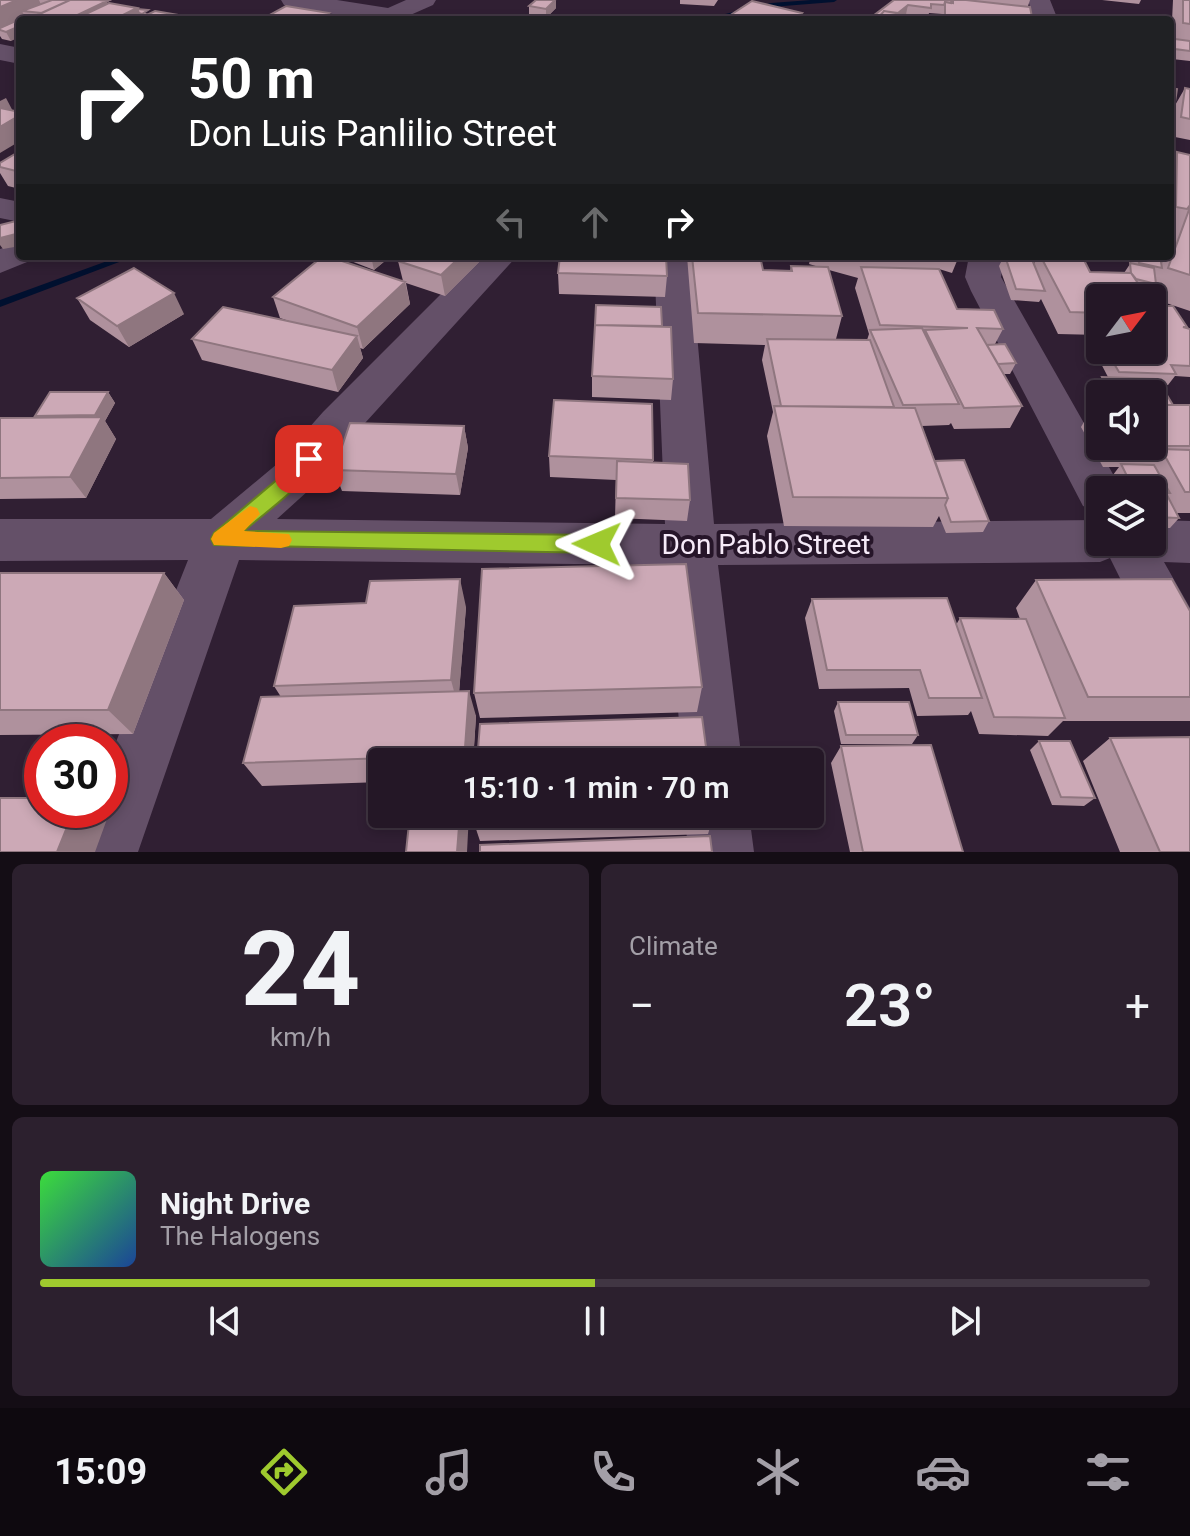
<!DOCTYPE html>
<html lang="en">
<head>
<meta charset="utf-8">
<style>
	body { margin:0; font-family:Roboto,sans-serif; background:#2c202e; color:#f1f3f6; height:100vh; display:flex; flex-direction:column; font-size:30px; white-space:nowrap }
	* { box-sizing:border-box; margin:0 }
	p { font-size:26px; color:#a39fa7 }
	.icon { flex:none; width:44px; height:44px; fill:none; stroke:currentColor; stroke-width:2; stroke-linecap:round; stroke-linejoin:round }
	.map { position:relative; height:852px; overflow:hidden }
	.sheet { display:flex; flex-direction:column; gap:12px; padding:12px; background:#140d15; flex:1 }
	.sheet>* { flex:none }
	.guide { position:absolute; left:16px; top:16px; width:1158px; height:244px; border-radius:8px; box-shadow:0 4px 12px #0003,0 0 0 2px #413643; background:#202124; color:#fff; overflow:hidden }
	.needle { width:52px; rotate:58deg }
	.tools { position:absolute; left:1086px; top:284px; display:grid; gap:16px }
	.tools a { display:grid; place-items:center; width:80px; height:80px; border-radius:8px; background:#241726; box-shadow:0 4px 12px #0003,0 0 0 2px #413643; font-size:40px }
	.speed { position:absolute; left:24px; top:724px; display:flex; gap:16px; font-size:40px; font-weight:700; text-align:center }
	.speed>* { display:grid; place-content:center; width:104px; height:104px; border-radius:50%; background:#241726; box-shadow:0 4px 12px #0003,0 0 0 2px #413643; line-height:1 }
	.speed .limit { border:12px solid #d22; background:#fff; color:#111 }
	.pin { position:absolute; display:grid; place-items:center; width:68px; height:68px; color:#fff; margin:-34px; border-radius:16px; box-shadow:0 4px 12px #0006 }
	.me { position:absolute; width:88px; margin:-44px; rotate:271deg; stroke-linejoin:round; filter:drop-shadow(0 0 6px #0008) }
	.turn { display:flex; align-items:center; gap:28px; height:168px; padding:0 40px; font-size:36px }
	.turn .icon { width:104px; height:104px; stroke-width:2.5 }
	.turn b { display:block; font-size:56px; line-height:68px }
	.lanes { display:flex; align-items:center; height:76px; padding:0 40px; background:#0003; justify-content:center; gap:40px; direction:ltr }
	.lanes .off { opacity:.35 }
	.big { font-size:60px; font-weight:600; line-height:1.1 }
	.sheet .widget { flex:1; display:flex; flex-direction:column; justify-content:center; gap:12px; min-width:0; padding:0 28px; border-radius:12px; background:#2c202e }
	.sheet .dial { align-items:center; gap:0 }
	.dial b { font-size:104px; line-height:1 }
	.song { display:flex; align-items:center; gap:24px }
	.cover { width:96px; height:96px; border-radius:12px; background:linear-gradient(135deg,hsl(120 70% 55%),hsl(220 70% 35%)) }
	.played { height:8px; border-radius:4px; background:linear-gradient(90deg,#9fca2e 50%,#413643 50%) }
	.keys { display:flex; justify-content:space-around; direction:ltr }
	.heat { display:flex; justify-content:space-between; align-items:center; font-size:44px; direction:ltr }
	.sheet .tiles { flex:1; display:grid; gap:12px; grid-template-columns:1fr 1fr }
	.widget:last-child { grid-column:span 2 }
	.trip { position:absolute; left:368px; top:748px; width:456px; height:80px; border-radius:8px; background:#241726; box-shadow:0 4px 12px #0003,0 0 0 2px #413643; font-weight:600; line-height:80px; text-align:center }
	.menu { display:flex; height:128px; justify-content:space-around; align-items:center; background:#0e090f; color:#a39fa7 }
	.menu .icon { width:56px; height:56px }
	.menu .on { color:#9fca2e }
	.menu b { font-size:36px; color:#f1f3f6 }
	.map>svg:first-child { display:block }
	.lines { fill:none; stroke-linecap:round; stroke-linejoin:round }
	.stream { fill:#00102f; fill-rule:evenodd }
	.street { fill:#645068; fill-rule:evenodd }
	.wall { fill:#af919d; fill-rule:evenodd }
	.shaded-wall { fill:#8f767f }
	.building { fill:#cca9b6; stroke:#8f767f; stroke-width:2 }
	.route { fill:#9fca2e; stroke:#67831e; stroke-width:2 }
	.slow { fill:#f59e0b }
	.labels { text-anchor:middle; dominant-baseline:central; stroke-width:8; stroke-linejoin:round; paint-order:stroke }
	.street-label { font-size:28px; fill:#f6eaf8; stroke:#261529 }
</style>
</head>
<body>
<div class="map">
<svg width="1190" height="852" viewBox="0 0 1190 852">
	<rect width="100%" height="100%" fill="#301f33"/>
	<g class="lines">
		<path class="stream" d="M 811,0 L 837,0 L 834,2 L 771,7 L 712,20 L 700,20 L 771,3 Z
			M 121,256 L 135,256 L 0,307 L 0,300 Z"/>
		<path class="street" d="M 281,0 L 337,0 L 388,8 L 406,0 L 436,0 L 433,5 L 399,20 L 367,20 L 292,7 L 284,5 Z
			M 1028,0 L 1050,0 L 1058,20 L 1034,20 Z
			M 0,44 L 20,48 L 20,64 L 0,60 Z
			M 0,198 L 20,202 L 20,222 L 0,218 Z
			M 20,242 L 20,256 L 36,256 L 32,260 L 0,273 L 0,249 Z
			M 479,256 L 517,256 L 355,434 L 309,490 L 277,519 L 665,524 L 654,256 L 690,256 L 714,524 L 1100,520 L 1100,542 L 1152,542 L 1152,520 L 1190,521 L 1190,563 L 1164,562 L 1190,608 L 1190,687 L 1170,679 L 1110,558 L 1100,562 L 718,565 L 742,762 L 682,762 L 667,565 L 239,560 L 138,852 L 72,852 L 89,810 L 110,810 L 110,757 L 188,560 L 0,561 L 0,519 L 211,519 L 277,464 L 323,412 Z
			M 969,256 L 1005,256 L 1001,277 L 1122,490 L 1100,490 L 1100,512 L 1083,506 L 971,291 L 965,277 Z
			M 685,814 L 749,814 L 754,852 L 688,852 Z"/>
	</g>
	<path class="wall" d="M 0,0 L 112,0 L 107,2 L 108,4 L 149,14 L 190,17 L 191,20 L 20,20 L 11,41 L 2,39 L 0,36 Z
		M 680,0 L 718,0 L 714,6 L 680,4 Z
		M 893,0 L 1030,0 L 1028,6 L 1032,17 L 1031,20 L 940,20 L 942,14 L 929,13 L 928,17 L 906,14 L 918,20 L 872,20 L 873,16 L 892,2 Z
		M 1102,0 L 1141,0 L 1139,4 Z
		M 1173,0 L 1190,0 L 1190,61 L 1172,59 L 1170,63 Z
		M 529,6 L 556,8 L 546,18 L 529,15 Z
		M 732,14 L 801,20 L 732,20 Z
		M 1170,88 L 1175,102 L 1170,112 Z
		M 1185,88 L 1190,89 L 1190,140 L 1170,136 L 1174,107 Z
		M 20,151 L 20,189 L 8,186 L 0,173 L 0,163 Z
		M 1177,152 L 1190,155 L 1190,311 L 1163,302 L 1161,306 L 1187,327 L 1190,329 L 1190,377 L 1175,376 L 1168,385 L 1161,385 L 1173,405 L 1190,405 L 1190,513 L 1177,513 L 1179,518 L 1170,528 L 1152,528 L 1152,490 L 1120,490 L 1113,475 L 1119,467 L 1103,467 L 1081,427 L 1094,405 L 1100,405 L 1100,446 L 1152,446 L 1152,394 L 1100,394 L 1100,398 L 1095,388 L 1102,377 L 1108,377 L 1097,356 L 1100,350 L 1152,350 L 1152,298 L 1100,298 L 1100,335 L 1058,334 L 1041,299 L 1039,302 L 1011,300 L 999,266 L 1004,256 L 1018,256 L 1034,264 L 1036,256 L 1086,256 L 1084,260 L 1090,272 L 1124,273 L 1132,261 L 1112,256 L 1161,256 L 1160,258 L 1161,265 L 1165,256 L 1170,256 L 1170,242 L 1175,230 L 1170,229 L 1170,164 Z
		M 338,256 L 391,256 L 374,270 Z
		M 399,256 L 485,256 L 445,296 L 406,283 L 410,304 L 363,349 L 360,348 L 363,358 L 338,392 L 202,360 L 192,339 L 289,321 L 280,318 L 273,297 L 403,281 L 398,261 L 403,257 Z
		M 687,256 L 760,256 L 763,270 L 790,271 L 791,266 L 819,267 L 809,264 L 811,256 L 959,256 L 952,273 L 939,269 L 957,309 L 1003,329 L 995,344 L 1016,363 L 1010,374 L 1004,374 L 1022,406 L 1010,428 L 954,429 L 951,423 L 949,425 L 922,426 L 935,461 L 989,521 L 983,532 L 946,533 L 939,516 L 933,527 L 784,526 L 767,436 L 773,412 L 762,360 L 765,345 L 694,343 ZM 829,270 L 858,278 L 855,288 L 869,334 L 867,340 L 836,339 L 842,316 Z
		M 558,273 L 667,276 L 665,297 L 559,294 Z
		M 77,298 L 184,314 L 129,347 L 90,320 Z
		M 662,326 L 673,379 L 671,400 L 592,397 L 592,376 Z
		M 108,392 L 115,403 L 105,421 L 116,439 L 86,498 L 0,499 L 0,418 L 37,418 L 35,416 Z
		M 652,404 L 653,462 L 690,500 L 687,521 L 615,518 L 616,480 L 550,477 L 549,456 Z
		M 464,426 L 468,448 L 460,495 L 342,491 L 334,470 Z
		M 0,573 L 164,573 L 184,600 L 133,734 L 0,735 Z
		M 1036,580 L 1190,611 L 1190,721 L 1063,721 L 1048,736 L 979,734 L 971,711 L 968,715 L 917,716 L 909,688 L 819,689 L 805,618 L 812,599 L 956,625 L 960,618 L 1020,619 L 1016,608 Z
		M 466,607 L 459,692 L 476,716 L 473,762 L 382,762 L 382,782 L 262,786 L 243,763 L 281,697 L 274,686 Z
		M 702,687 L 697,712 L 480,718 L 474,693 Z
		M 838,702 L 918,735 L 912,744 L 841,744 L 834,711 Z
		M 1110,738 L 1190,852 L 1120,852 L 1083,761 Z
		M 1039,741 L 1095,798 L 1084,806 L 1052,805 L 1030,750 Z
		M 841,746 L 963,852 L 850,852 L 831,763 Z
		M 474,814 L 714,814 L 708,834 L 480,841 L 473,820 Z"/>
	<path class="shaded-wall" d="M 0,0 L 39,0 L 43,9 L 22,11 L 25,17 L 0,28 Z
		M 95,0 L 112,0 L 107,2 L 114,19 L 112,20 L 67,20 Z
		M 556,0 L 556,8 L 546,18 L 546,9 Z
		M 908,5 L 906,14 L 898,14 Z
		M 137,8 L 142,20 L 113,20 Z
		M 329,13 L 331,20 L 318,20 Z
		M 802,13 L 801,20 L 793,20 Z
		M 20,26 L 20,37 L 11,41 L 6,32 Z
		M 6,98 L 16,117 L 0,125 L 0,101 Z
		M 20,115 L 20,141 L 0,153 L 0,127 Z
		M 20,233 L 20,246 L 3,249 L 0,245 L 0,238 Z
		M 371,256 L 391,256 L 374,270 Z
		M 461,256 L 485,256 L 445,296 L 441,275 Z
		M 405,282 L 410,304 L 363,349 L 357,327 Z
		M 174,293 L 184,314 L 129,347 L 117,326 Z
		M 357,336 L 363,358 L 338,392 L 332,370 Z
		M 108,392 L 115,403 L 105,421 L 116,439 L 86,498 L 70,477 L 100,422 L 95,415 Z
		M 464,426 L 468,448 L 460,495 L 456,474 Z
		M 164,573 L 184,600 L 133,734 L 108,710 Z
		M 460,579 L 466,607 L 458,706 L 451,680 Z
		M 469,691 L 476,716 L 473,762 L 464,762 Z
		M 74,810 L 95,810 L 107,819 L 95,852 L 57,852 Z
		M 460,814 L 469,814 L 467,852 L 457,852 Z"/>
	<path class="building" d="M 0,0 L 17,0 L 0,7 Z
		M 52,0 L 70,0 L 42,13 L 22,11 Z
		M 70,0 L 99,0 L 107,1 L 67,20 L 41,20 L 30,18 Z
		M 536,0 L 555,0 L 546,9 L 529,6 Z
		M 894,0 L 952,0 L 951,3 L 945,2 L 944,5 L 931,4 L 931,8 L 908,5 L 898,13 L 884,11 L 879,17 L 873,16 Z
		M 953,0 L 966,0 L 1030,7 L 1032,17 L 1019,16 L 1019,20 L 945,20 L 945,2 L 953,3 Z
		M 1183,0 L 1190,0 L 1190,24 L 1183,23 Z
		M 752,1 L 802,13 L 793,20 L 756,20 L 732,14 Z
		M 109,3 L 137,8 L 113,20 L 73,20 Z
		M 286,6 L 329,13 L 318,20 L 273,20 L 264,18 Z
		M 137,9 L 148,10 L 142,14 L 139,13 Z
		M 155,11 L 190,17 L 184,20 L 136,20 Z
		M 884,11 L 919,17 L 917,20 L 876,20 Z
		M 29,15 L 34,16 L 30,18 L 31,20 L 20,20 L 20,26 L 6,32 L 0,30 L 0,28 Z
		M 1175,39 L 1190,41 L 1190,51 L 1175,49 Z
		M 1170,45 L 1171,46 L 1174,56 L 1170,56 Z
		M 1170,88 L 1177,89 L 1175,102 L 1170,101 Z
		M 1185,88 L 1190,89 L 1190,119 L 1181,117 Z
		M 0,108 L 20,112 L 20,115 L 0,127 Z
		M 20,151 L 20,172 L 0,167 L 0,163 Z
		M 1177,152 L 1190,155 L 1190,205 L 1187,209 L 1176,207 Z
		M 1170,184 L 1173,184 L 1171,225 L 1170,225 Z
		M 1190,207 L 1190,275 L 1168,268 Z
		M 20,220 L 20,233 L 0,238 L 0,225 Z
		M 323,256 L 327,256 L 405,282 L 357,327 L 273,297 Z
		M 404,256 L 461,256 L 441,275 L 398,261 Z
		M 560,256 L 666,256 L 667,276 L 558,273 Z
		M 692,256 L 760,256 L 763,270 L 792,271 L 791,266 L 828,267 L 842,316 L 698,313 Z
		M 1005,256 L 1031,257 L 1045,291 L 1016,289 Z
		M 1040,256 L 1076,256 L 1075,260 L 1052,259 Z
		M 1138,256 L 1160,256 L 1162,268 L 1139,263 Z
		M 1042,259 L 1084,260 L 1090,272 L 1131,273 L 1148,298 L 1100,298 L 1100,313 L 1070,312 Z
		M 1130,263 L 1154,268 L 1156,284 L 1136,279 L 1131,273 Z
		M 861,267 L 939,269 L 957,309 L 994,310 L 1003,329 L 977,328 L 1022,406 L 964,408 L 925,330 L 968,328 L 880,325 Z
		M 134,268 L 174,293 L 117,326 L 77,298 Z
		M 1141,288 L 1157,289 L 1164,300 L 1152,300 L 1152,298 L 1148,298 Z
		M 1152,304 L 1159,316 L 1152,315 Z
		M 596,305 L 661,307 L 662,326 L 595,325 Z
		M 1153,306 L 1173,306 L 1187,327 L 1183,327 L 1190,329 L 1190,366 L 1171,365 L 1176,374 L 1119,372 L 1106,350 L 1152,350 L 1152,346 L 1160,347 L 1152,333 L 1152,327 L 1155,327 L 1154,324 L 1159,316 Z
		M 223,307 L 357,336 L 332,370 L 192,339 Z
		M 595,325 L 671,327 L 673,379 L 592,376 Z
		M 922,328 L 959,404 L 903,405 L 870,330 Z
		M 767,339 L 870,340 L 894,407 L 781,406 Z
		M 1005,344 L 1016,363 L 998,364 L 987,345 Z
		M 1102,377 L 1157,379 L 1173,405 L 1152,405 L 1152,394 L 1111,394 Z
		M 50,392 L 108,392 L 95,415 L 35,416 Z
		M 554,400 L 652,404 L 653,460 L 549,456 Z
		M 1094,405 L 1100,405 L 1100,415 Z
		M 1152,405 L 1190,405 L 1190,446 L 1152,446 Z
		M 774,406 L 915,408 L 948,498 L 793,497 Z
		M 102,417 L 70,477 L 0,478 L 0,418 Z
		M 350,423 L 464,426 L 456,474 L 334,470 Z
		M 1161,449 L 1190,450 L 1190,492 L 1185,492 Z
		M 964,460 L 989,521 L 951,522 L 945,505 L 948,498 L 935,461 Z
		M 617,461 L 688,464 L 690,500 L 616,498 Z
		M 1121,464 L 1154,465 L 1170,493 L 1152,493 L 1152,490 L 1134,490 Z
		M 1152,495 L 1167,495 L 1179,518 L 1152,517 Z
		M 686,564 L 702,687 L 474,693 L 482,569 Z
		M 0,573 L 164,573 L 108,710 L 0,710 Z
		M 460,579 L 451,680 L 274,686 L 294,606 L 366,603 L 370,581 Z
		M 1172,579 L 1190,611 L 1190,697 L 1088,697 L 1036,580 Z
		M 947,598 L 982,698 L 929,698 L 920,670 L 827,670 L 812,599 Z
		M 960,618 L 1026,619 L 1065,718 L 994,717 Z
		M 469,691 L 464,762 L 416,762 L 416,757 L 243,763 L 261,697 Z
		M 838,702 L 909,702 L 918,735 L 846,735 Z
		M 702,717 L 708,762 L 477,762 L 480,724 Z
		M 1190,737 L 1190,852 L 1160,852 L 1110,738 Z
		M 1039,741 L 1070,741 L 1095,798 L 1061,797 Z
		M 931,745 L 963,852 L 863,852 L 841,746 Z
		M 0,798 L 42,798 L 42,810 L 74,810 L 57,852 L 0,852 Z
		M 410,814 L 460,814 L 457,852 L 406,852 Z
		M 474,814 L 687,814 L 473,820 Z
		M 710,836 L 712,852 L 480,852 L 480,845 Z"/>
	<path class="route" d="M 309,452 L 318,459 C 302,488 269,509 244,531 L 597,535 L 604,538 L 607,544 L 604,550 L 597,553 L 214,545 L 211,539 L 214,533 L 286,472 L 302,454 Z"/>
	<path class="slow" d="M 250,506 L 257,508 L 260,514 L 244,531 L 289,534 L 292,540 L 289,546 L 281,548 L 214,545 L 211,539 L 214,533 Z"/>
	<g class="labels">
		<g class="street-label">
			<text x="766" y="544">Don Pablo Street</text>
		</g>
	</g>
</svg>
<div class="tools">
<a><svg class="needle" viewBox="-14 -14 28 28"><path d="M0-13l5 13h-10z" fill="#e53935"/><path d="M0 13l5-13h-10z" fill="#a39fa7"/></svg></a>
<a><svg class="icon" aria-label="sound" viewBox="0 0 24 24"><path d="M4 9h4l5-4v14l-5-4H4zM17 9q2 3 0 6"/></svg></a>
<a><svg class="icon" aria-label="layers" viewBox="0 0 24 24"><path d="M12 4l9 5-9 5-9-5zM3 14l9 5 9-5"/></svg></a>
</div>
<div class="speed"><div class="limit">30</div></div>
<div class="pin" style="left:309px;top:459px;background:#d93025"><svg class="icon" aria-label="arrive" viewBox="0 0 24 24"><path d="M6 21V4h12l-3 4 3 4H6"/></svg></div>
<svg class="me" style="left:597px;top:544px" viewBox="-20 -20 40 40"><path d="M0-17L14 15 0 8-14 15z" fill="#9fca2e" stroke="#fff" stroke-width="4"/></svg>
<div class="trip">15:10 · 1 min · 70 m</div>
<div class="guide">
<div class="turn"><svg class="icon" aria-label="right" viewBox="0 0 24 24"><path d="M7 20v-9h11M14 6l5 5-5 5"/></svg><div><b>50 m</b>Don Luis Panlilio Street</div></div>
<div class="lanes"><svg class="icon off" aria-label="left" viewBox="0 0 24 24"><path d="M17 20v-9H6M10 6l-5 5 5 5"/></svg><svg class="icon off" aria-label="ahead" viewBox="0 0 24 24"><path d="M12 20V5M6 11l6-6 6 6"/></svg><svg class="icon" aria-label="right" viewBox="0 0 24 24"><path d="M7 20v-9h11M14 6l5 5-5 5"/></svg></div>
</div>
</div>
<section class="sheet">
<div class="tiles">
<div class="widget dial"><b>24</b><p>km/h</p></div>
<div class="widget"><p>Climate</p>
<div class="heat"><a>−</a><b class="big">23°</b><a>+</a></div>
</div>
<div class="widget">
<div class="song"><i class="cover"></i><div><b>Night Drive</b><p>The Halogens</p></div></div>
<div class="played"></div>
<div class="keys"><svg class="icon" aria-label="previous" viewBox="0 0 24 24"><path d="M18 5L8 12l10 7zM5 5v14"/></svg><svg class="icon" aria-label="pause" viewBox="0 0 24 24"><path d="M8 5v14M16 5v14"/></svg><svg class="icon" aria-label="next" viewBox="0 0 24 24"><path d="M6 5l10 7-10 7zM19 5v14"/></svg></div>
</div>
</div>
</section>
<nav class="menu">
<b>15:09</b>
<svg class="icon on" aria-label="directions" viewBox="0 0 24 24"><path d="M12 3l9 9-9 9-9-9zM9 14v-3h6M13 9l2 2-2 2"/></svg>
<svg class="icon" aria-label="music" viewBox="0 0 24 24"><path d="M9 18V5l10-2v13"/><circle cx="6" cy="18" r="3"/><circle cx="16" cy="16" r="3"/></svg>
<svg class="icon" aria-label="phone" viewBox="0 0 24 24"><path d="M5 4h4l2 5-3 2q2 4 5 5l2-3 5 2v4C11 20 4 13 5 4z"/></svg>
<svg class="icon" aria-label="climate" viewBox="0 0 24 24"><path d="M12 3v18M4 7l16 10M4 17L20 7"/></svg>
<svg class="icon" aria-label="car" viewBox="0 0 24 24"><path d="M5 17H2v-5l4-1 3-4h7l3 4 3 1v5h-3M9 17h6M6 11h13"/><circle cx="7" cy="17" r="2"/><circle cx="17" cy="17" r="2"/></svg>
<svg class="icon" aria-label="filters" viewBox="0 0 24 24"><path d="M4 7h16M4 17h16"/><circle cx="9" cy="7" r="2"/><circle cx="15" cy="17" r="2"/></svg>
</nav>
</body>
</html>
